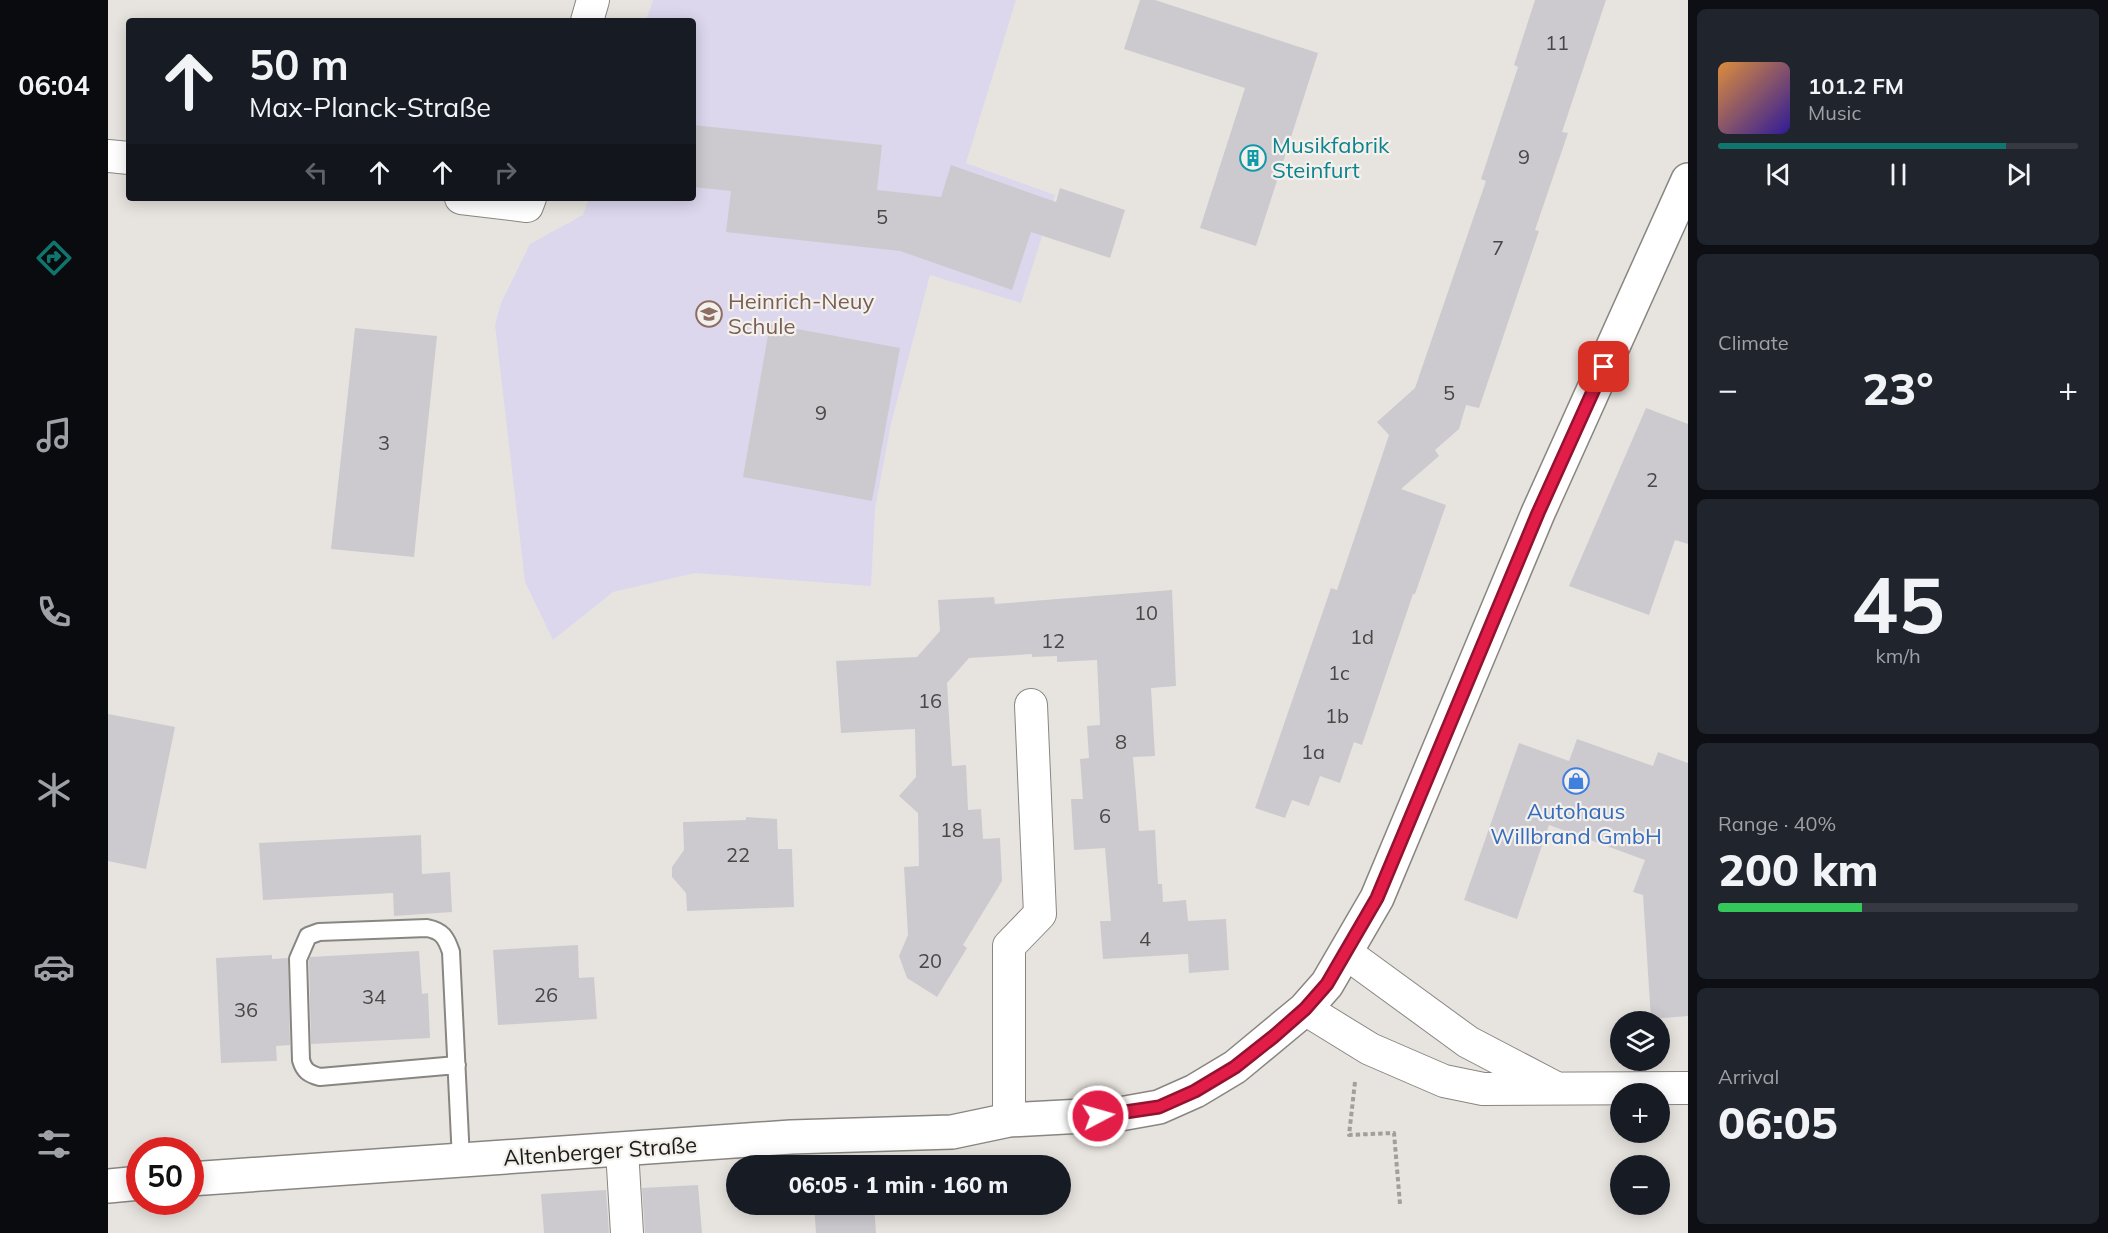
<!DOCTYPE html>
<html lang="en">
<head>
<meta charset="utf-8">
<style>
	body { margin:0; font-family:Mulish,sans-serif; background:#20242c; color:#f1f3f6; height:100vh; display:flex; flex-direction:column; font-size:22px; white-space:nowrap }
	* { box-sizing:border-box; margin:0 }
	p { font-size:20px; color:#9ea1a6 }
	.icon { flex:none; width:33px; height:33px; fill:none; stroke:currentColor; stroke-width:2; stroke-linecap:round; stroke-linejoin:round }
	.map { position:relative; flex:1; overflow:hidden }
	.sheet { display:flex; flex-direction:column; gap:9px; padding:9px; background:#0d0f14; width:420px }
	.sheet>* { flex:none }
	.guide { position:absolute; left:18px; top:18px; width:570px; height:183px; border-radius:6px; box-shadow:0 3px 15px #0003; background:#171b24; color:#f1f3f6; overflow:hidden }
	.fabs { position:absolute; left:1502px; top:1011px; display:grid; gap:12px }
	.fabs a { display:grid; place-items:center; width:60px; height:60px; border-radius:50%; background:#171b24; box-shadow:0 3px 15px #0003; font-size:30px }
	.speed { position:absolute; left:18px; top:1137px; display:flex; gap:12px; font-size:30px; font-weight:700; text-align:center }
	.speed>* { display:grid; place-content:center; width:78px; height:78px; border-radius:50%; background:#171b24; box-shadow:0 3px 15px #0003; line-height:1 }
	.speed .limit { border:9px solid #d22; background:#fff; color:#111 }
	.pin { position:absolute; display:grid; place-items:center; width:51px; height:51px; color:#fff; margin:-26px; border-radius:12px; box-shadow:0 3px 9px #0006 }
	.me { position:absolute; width:66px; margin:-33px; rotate:84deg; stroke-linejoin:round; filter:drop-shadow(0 0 4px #0008) }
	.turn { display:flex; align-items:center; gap:21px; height:126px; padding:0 24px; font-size:27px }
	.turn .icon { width:78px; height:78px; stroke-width:2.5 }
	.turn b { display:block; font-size:42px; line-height:51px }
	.lanes { display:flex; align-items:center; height:57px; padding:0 24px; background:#0003; justify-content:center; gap:30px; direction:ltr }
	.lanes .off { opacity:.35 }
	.big { font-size:45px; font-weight:800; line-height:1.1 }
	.sheet .tile { flex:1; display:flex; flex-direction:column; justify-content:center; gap:9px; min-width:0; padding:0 21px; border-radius:9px; background:#20242c }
	.sheet .dial { align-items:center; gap:0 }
	.dial b { font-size:78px; line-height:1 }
	.song { display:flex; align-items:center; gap:18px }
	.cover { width:72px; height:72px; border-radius:9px; background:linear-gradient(135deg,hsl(30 70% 55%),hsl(250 70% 35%)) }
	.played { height:6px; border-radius:3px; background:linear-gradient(90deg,#0f766e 80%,#363941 80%) }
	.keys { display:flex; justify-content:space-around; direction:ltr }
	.heat { display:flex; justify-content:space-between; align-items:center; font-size:33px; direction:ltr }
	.charge { height:9px; border-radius:4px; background:linear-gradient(90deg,#34c759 40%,#363941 0) }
	.trip { position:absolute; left:618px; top:1155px; width:345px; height:60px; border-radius:30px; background:#171b24; box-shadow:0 3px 15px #0003; font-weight:800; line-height:60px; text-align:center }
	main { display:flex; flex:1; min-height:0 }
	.tab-bar { display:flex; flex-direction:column; width:108px; justify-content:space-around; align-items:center; background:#090b0e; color:#9ea1a6 }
	.tab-bar .icon { width:42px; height:42px }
	.tab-bar .current { color:#0f766e }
	.tab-bar b { font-size:27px; color:#f1f3f6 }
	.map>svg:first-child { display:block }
	.education { fill:#dcd7ed }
	.building { fill:#cccacf }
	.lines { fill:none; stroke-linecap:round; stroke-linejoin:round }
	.lane-casing { stroke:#898682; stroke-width:20 }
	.street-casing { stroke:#898682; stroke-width:34 }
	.secondary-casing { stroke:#898682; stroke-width:36 }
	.path { stroke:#a19f9b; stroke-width:4; stroke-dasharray:4.5 3; stroke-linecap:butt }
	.lane { stroke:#fff; stroke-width:16 }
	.street { stroke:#fff; stroke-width:32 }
	.secondary { stroke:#fff; stroke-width:33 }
	.route-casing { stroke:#92132f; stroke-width:15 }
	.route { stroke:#e11d48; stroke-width:10 }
	.labels { text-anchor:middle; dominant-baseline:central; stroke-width:4.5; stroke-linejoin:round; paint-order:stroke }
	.number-label { font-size:20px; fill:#484746 }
	.culture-label { font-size:22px; fill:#0d838f; stroke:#f4f1ec; text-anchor:start }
	.education-label { font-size:22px; fill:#785e54; stroke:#f4f1ec; text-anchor:start }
	.shop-label { font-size:22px; fill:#366cbe; stroke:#f4f1ec }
	.street-label { font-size:22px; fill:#1c1b19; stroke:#f4f1ec }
</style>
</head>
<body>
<main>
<nav class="tab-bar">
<b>06:04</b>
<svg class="icon current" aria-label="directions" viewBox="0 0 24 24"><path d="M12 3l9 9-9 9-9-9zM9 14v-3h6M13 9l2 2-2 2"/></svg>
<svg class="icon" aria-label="music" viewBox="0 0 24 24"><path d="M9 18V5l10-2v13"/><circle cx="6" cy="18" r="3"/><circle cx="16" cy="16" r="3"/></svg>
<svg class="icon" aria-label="phone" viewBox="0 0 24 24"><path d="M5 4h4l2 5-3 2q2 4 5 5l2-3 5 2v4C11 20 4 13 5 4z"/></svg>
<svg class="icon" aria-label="climate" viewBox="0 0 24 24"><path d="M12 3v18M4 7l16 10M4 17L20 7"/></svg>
<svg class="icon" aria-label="car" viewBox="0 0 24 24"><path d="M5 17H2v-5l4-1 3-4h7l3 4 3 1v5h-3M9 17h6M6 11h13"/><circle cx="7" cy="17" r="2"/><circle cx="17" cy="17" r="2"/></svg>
<svg class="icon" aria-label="filters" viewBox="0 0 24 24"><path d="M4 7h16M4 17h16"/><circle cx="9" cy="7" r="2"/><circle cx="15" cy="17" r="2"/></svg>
</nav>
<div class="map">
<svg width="1580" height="1233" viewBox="0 0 1580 1233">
	<rect width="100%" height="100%" fill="#e7e4df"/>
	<path class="education" d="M 545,0 L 908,0 L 858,163 L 947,195 L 913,303 L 822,275 L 783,424 L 767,509 L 763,586 L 587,573 L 505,592 L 445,640 L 417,582 L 387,325 L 393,303 L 422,244 L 475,215 L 481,198 L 585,198 L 585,21 L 538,21 Z"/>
	<path class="building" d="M 1032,0 L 1047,0 L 1210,53 L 1148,246 L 1092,228 L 1137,88 L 1016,49 Z
		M 1427,0 L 1498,0 L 1454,132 L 1460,133 L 1427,230 L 1431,231 L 1371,408 L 1358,405 L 1351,429 L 1327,450 L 1331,456 L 1293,489 L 1338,505 L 1307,594 L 1305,594 L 1254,745 L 1246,742 L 1232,783 L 1212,776 L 1201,806 L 1184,800 L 1177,818 L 1147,808 L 1223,588 L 1229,590 L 1281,435 L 1269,422 L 1307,388 L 1378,181 L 1373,179 L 1410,67 L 1406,65 Z
		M 585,125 L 774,145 L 769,190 L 833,197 L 843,165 L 948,202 L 952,188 L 1017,210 L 1002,258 L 923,232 L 904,290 L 792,251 L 618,232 L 623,191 L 585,187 Z
		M 662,324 L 792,348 L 764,501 L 635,477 Z
		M 247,328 L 329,336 L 306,557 L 223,549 Z
		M 1538,408 L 1580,424 L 1580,544 L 1567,540 L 1541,615 L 1461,586 Z
		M 1064,590 L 1068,686 L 1043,688 L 1047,756 L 1025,757 L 1031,831 L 1047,830 L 1050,884 L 1054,884 L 1055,902 L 1078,900 L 1080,921 L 1118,919 L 1121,970 L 1081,973 L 1080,954 L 995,959 L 992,921 L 1003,921 L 997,848 L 966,850 L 963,799 L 975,799 L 972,759 L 981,758 L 979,726 L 992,725 L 989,660 L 949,662 L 949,656 L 924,657 L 924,654 L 861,658 L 839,683 L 844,766 L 858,765 L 860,810 L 873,809 L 875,839 L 892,838 L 894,881 L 855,945 L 859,948 L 829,997 L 799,978 L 791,956 L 800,935 L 796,867 L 811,866 L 810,813 L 791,796 L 808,777 L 807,729 L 733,733 L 728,661 L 809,657 L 832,631 L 830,600 L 886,597 L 887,604 Z
		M 0,714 L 67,727 L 38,869 L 0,861 Z
		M 1469,739 L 1545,766 L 1550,752 L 1580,763 L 1580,1016 L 1543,1019 L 1535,895 L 1525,892 L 1537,860 L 1441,825 L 1409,919 L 1356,900 L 1411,743 L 1461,761 Z
		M 638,817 L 669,819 L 670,849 L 684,849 L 686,907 L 579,911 L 578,893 L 564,877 L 564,867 L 576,850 L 575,822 L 638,820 Z
		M 313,835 L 314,874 L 342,872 L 344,912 L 286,916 L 285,893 L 155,900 L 151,843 Z
		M 470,945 L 471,978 L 486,977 L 489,1019 L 390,1025 L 385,950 Z
		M 311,951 L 314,994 L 320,993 L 322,1038 L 203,1044 L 201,961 L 202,957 Z
		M 164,955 L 164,959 L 180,958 L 182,1045 L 168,1046 L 169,1061 L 113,1063 L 108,958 Z
		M 590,1185 L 594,1233 L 537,1233 L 534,1188 Z
		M 498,1190 L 501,1233 L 436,1233 L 433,1194 Z
		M 706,1204 L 766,1204 L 768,1233 L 708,1233 Z"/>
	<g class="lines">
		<g class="lane-casing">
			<path id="lane" d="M 349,1065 L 212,1077 C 201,1074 196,1071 193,1060 L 190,959 L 200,936 L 211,932 L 319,928 C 334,931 338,937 343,952 L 353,1160"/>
		</g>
		<g class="street-casing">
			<path id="street" d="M 479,21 L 485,0
				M 0,156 L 21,158
				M 353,198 L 419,206 L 422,198
				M 1238,953 L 1360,1042 L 1446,1087
				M 1197,1009 L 1262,1049 L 1336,1081 L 1375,1089 L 1580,1088
				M 901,1120 L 901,946 L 932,914 L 923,705
				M 514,1150 L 519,1233"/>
		</g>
		<g class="secondary-casing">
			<path id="secondary" d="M 82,1179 L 683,1137 L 844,1132 L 901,1120 L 1012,1114 L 1051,1107 L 1087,1091 L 1127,1067 L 1197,1009 L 1219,984 L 1269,898 L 1430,513 L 1580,180
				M 0,1186 L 32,1183"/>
		</g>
		<path class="path" d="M 1247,1082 L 1241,1135 L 1286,1133 L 1292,1204"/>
		<use href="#lane" class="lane"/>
		<use href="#street" class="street"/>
		<use href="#secondary" class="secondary"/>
	</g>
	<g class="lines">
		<g class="route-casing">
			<path id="route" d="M 990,1116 L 1051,1107 L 1087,1091 L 1127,1067 L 1165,1037 L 1197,1009 L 1219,984 L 1269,898 L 1430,513 L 1496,367"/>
		</g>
		<use href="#route" class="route"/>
	</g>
	<defs>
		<g id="building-ring" transform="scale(1.35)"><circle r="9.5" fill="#f4f1ec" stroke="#0f9aa8" stroke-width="1.5"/><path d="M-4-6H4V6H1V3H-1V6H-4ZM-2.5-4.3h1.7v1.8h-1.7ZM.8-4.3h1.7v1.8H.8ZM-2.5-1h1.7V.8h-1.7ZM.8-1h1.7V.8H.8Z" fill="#0f9aa8"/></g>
		<g id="school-ring" transform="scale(1.35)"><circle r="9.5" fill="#f4f1ec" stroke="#8d6e63" stroke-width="1.5"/><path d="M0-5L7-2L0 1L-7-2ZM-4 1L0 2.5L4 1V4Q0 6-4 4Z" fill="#8d6e63"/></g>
		<g id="shop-ring" transform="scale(1.35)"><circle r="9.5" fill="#f4f1ec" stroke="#3f7fe0" stroke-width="1.5"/><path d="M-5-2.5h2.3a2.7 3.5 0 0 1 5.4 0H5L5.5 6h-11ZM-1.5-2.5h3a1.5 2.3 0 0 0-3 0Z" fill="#3f7fe0"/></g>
	</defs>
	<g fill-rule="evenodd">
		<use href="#building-ring" x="1145" y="158"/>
		<use href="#school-ring" x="601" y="314"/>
		<use href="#shop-ring" x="1468" y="781"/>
	</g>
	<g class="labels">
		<g class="number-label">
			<text x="1449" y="42">11</text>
			<text x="1416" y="156">9</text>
			<text x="774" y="216">5</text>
			<text x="1390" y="247">7</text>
			<text x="1341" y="392">5</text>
			<text x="713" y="412">9</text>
			<text x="276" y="442">3</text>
			<text x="1544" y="479">2</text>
			<text x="1038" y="612">10</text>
			<text x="1254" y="636">1d</text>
			<text x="945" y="640">12</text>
			<text x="1231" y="672">1c</text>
			<text x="822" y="700">16</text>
			<text x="1229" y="715">1b</text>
			<text x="1013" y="741">8</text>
			<text x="1205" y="751">1a</text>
			<text x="997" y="815">6</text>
			<text x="844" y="829">18</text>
			<text x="630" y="854">22</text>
			<text x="1037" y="938">4</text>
			<text x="822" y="960">20</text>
			<text x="438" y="994">26</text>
			<text x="266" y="996">34</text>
			<text x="138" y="1009">36</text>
		</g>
		<g class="culture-label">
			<text x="1164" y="145">Musikfabrik<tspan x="1164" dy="25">Steinfurt</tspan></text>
		</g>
		<g class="education-label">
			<text x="620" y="301">Heinrich-Neuy<tspan x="620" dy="25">Schule</tspan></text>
		</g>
		<g class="shop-label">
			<text x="1468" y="811">Autohaus<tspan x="1468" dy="25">Willbrand GmbH</tspan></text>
		</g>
		<g class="street-label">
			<text transform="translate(492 1151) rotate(-4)">Altenberger Straße</text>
		</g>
	</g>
</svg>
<div class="fabs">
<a><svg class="icon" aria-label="layers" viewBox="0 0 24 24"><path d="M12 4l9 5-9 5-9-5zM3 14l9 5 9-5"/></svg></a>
<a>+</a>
<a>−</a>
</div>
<div class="speed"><div class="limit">50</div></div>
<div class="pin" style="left:1496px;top:367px;background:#d93025"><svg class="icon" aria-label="arrive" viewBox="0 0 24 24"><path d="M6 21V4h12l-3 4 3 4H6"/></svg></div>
<svg class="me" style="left:990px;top:1116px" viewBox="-20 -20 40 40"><circle r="17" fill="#e11d48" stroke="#fff" stroke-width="3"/><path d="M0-11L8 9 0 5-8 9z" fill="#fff"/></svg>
<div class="trip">06:05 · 1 min · 160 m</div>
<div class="guide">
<div class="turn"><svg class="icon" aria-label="ahead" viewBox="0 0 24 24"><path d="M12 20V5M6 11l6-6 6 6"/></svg><div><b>50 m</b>Max-Planck-Straße</div></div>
<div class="lanes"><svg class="icon off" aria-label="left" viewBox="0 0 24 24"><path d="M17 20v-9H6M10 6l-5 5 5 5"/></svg><svg class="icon" aria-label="ahead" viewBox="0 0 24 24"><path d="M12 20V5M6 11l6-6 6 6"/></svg><svg class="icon" aria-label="ahead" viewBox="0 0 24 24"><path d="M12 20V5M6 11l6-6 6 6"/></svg><svg class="icon off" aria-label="right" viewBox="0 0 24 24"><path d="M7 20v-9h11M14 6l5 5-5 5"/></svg></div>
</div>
</div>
<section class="sheet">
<div class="tile">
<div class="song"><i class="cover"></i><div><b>101.2 FM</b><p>Music</p></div></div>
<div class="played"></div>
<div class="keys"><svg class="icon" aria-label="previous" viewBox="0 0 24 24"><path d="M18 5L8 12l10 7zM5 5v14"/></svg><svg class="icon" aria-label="pause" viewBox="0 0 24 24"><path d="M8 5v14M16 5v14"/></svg><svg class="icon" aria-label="next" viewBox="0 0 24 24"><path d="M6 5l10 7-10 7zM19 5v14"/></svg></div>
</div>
<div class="tile"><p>Climate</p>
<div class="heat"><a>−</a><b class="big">23°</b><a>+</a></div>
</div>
<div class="tile dial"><b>45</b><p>km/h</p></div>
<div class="tile"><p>Range · 40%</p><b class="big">200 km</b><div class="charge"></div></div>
<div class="tile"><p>Arrival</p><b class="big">06:05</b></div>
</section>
</main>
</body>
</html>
